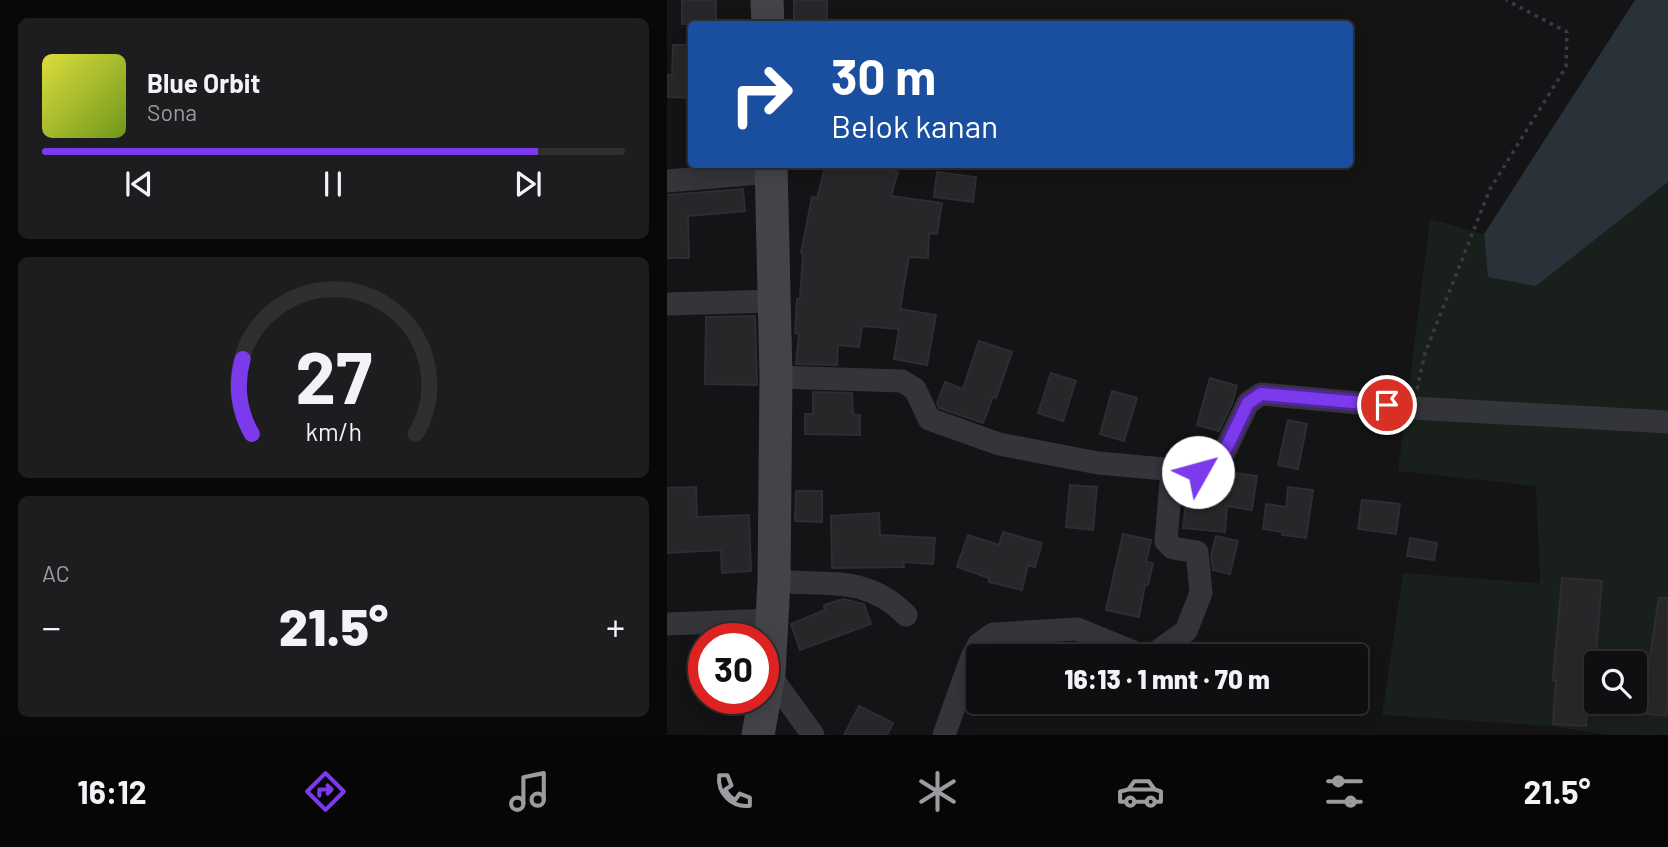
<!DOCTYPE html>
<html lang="id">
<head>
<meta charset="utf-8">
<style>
	body { margin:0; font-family:Barlow,sans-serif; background:#1d1c1e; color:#f1f3f6; height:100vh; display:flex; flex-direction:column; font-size:26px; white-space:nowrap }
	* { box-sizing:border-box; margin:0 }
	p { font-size:23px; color:#9b9c9f }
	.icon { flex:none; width:38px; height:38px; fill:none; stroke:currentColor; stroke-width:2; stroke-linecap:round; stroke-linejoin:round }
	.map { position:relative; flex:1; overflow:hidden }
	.sheet { display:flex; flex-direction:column; gap:18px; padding:18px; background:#080809; width:667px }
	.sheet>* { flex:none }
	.top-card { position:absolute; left:21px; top:21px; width:665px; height:147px; border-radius:7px; box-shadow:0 4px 18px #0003,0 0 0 2px #2f2e30; background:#1a4fa0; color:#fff; overflow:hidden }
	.fabs { position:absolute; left:917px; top:651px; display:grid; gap:14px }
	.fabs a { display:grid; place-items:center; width:63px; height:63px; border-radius:7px; background:#0f0e10; box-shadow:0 4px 18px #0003,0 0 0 2px #2f2e30; font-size:35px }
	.speed { position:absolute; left:21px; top:623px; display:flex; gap:14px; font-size:35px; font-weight:700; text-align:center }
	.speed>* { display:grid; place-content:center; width:91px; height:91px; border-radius:50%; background:#0f0e10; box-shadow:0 4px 18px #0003,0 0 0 2px #2f2e30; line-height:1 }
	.speed .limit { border:10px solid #d22; background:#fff; color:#111 }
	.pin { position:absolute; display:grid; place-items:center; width:60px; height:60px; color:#fff; margin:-30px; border:4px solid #fff; border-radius:50%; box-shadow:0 2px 7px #0007 }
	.me { position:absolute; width:77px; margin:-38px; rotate:52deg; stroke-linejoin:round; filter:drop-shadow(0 0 5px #0008) }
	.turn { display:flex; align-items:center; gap:24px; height:147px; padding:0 28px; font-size:32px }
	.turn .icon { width:91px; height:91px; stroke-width:2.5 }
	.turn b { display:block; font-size:49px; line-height:60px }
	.big { font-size:52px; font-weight:800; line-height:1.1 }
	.sheet .card { flex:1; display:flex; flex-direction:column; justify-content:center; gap:10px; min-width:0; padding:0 24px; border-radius:10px; background:#1d1c1e }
	.sheet .dial { align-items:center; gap:0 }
	.dial svg { height:182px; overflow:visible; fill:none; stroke:#2f2e30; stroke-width:7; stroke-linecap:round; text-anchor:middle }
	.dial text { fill:#f1f3f6; stroke:none }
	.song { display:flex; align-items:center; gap:21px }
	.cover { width:84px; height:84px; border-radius:10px; background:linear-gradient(135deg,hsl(60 70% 55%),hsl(80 70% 35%)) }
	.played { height:7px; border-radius:4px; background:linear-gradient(90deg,#7c3aed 85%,#2f2e30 85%) }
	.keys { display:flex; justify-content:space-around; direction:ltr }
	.heat { display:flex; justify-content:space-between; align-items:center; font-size:38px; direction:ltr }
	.trip { position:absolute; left:299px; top:644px; width:402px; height:70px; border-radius:7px; background:#0f0e10; box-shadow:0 4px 18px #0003,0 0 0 2px #2f2e30; font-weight:800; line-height:70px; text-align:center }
	.tab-bar { display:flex; height:112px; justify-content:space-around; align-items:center; background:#060606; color:#9b9c9f }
	.tab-bar .icon { width:49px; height:49px }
	.tab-bar .current { color:#7c3aed }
	.tab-bar b { font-size:32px; color:#f1f3f6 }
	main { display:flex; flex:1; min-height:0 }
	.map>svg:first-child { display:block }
	.green { fill:#19201b; fill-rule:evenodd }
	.water { fill:#293139 }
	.building { fill:#272629; stroke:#2e2d31; stroke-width:2 }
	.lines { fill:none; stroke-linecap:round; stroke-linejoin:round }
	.path { stroke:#3a3c41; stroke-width:3.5; stroke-dasharray:3.5 5; stroke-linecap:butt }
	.street { stroke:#34353a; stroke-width:23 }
	.secondary { stroke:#42444a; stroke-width:33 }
	.route-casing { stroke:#51269a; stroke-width:18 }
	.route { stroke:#7c3aed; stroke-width:12 }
</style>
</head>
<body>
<main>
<section class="sheet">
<div class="card">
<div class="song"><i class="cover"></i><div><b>Blue Orbit</b><p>Sona</p></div></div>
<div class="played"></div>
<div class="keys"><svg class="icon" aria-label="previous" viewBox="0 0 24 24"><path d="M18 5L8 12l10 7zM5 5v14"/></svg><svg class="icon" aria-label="pause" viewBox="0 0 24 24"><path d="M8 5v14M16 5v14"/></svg><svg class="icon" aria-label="next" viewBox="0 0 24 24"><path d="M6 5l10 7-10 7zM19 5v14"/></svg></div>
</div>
<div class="card dial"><svg viewBox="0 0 100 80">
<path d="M14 69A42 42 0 1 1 86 69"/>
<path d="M14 69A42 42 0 0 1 10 36" stroke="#7c3aed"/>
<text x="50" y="56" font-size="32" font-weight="700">27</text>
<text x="50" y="72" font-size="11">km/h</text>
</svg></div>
<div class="card"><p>AC</p>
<div class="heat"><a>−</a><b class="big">21.5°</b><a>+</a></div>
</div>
</section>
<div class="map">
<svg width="1002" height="735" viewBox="0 0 1002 735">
	<rect width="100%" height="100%" fill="#141315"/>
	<path class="green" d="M 1001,182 L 1001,735 L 944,735 L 883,726 L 715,715 L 736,573 L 873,583 L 869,486 L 731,471 L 763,219 L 817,234 L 821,277 L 948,223 ZM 929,663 L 968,663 L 968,702 L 929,702 Z"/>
	<path class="water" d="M 968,0 L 1001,0 L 1001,182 L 869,286 L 821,277 L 817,234 Z"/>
	<path class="building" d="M 15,0 L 49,0 L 49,24 L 15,24 Z
		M 127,0 L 160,0 L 160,22 L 127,21 Z
		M 6,45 L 24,45 L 24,98 L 0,97 L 0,75 L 5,75 Z
		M 159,164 L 204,164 L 231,172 L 224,196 L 275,203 L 270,234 L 262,233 L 261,258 L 242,257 L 233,309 L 269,315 L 260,365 L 227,359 L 232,329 L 195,326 L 192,347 L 171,345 L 170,365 L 129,364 L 132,334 L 128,333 L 130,299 L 133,299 L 136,254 L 134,253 L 145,197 L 150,198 Z
		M 270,172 L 309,177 L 306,202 L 267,197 Z
		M 76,189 L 78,211 L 21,216 L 22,258 L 0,258 L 0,195 Z
		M 88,316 L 90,385 L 38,384 L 39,317 Z
		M 312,341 L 345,352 L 329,398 L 326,397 L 316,423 L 272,408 L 270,403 L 278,382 L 296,389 Z
		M 384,373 L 409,381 L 396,421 L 371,413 Z
		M 543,378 L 570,386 L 565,404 L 552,431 L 530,425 Z
		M 445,391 L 470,398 L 457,441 L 433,434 Z
		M 146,392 L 185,393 L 186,414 L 193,415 L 193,435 L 138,434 L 138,414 L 146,414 Z
		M 621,420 L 640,424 L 631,469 L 611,465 Z
		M 569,473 L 590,476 L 585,510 L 560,506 L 558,532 L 516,528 L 521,486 L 566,491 Z
		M 403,485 L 430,487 L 426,530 L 399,527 Z
		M 29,487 L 30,517 L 82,515 L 84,571 L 55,573 L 54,550 L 0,553 L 0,488 Z
		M 621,487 L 646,490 L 639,538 L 615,535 L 616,532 L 596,529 L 599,504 L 619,507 Z
		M 129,491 L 155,491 L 155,522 L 128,521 Z
		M 695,500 L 733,504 L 729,534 L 691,529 Z
		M 212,513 L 213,535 L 268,538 L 266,564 L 236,562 L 237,567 L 165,568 L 164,516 Z
		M 336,532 L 375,543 L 368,567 L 361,565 L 355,590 L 322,582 L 322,578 L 290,567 L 301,535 L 332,545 Z
		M 456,534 L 484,540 L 479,562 L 486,563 L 481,585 L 478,585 L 472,617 L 439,610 Z
		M 549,536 L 571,541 L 563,574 L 546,570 L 544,555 Z
		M 743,538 L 770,543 L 767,560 L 740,556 Z
		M 895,578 L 935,581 L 926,684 L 921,683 L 919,726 L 886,724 L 889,680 L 886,680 Z
		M 992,598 L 1001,598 L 1001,700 L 999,716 L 974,713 Z
		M 176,599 L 197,604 L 204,624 L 133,650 L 124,624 L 158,610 L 157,605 Z
		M 192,706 L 226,723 L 220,735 L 177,735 Z"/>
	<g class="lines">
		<path class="path" d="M 750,389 L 758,353 L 823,189 L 899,67 L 900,32 L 839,0"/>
		<path class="street" d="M 0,181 L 104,172
			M 0,304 L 108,301
			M 109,377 L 235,381 L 248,389 L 262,419 L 332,444 L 431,463 L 531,472 L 551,465 L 581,403 L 594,394 L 746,408 L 1002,422
			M 107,581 C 159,586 198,574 239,615
			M 0,624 L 105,620
			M 484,656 L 519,631 L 534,593 L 530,552 L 506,548 L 499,541 L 505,469
			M 102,674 L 146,735
			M 277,735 L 305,657 L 312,644 L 326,634 L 410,629 L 476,656"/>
		<path class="secondary" d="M 100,0 L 101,24
			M 91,735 L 102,674 L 107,581 L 109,377 L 104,164"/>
	</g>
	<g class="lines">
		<g class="route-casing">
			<path id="route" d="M 531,472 L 551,465 L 581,403 L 594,394 L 720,405"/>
		</g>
		<use href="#route" class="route"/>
	</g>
</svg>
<div class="fabs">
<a><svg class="icon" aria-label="search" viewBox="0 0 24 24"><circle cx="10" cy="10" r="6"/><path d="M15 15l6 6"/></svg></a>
</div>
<div class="speed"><div class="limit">30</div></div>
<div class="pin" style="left:720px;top:405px;background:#d93025"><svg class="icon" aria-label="arrive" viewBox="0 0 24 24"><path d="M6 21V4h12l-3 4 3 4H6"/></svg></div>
<svg class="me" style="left:531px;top:472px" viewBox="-20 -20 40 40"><circle r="19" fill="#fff"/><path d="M0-13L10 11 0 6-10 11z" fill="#7c3aed"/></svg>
<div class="trip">16:13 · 1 mnt · 70 m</div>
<div class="top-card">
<div class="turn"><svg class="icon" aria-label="right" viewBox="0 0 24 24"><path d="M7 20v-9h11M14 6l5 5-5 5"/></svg><div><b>30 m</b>Belok kanan</div></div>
</div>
</div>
</main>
<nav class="tab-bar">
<b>16:12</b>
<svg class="icon current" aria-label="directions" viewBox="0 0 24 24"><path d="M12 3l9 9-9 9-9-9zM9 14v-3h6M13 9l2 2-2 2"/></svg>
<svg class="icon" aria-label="music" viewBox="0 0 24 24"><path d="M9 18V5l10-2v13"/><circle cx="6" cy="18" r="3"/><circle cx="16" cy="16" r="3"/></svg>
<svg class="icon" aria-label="phone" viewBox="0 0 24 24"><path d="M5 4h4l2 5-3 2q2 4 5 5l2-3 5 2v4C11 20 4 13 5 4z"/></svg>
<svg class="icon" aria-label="climate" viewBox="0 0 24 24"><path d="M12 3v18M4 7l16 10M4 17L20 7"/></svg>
<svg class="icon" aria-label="car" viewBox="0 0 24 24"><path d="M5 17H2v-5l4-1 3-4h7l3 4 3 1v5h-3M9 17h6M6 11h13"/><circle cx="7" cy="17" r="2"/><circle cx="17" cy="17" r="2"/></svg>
<svg class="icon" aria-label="filters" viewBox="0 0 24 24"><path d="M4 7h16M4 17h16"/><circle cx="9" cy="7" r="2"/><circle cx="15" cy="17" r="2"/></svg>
<b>21.5°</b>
</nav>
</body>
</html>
